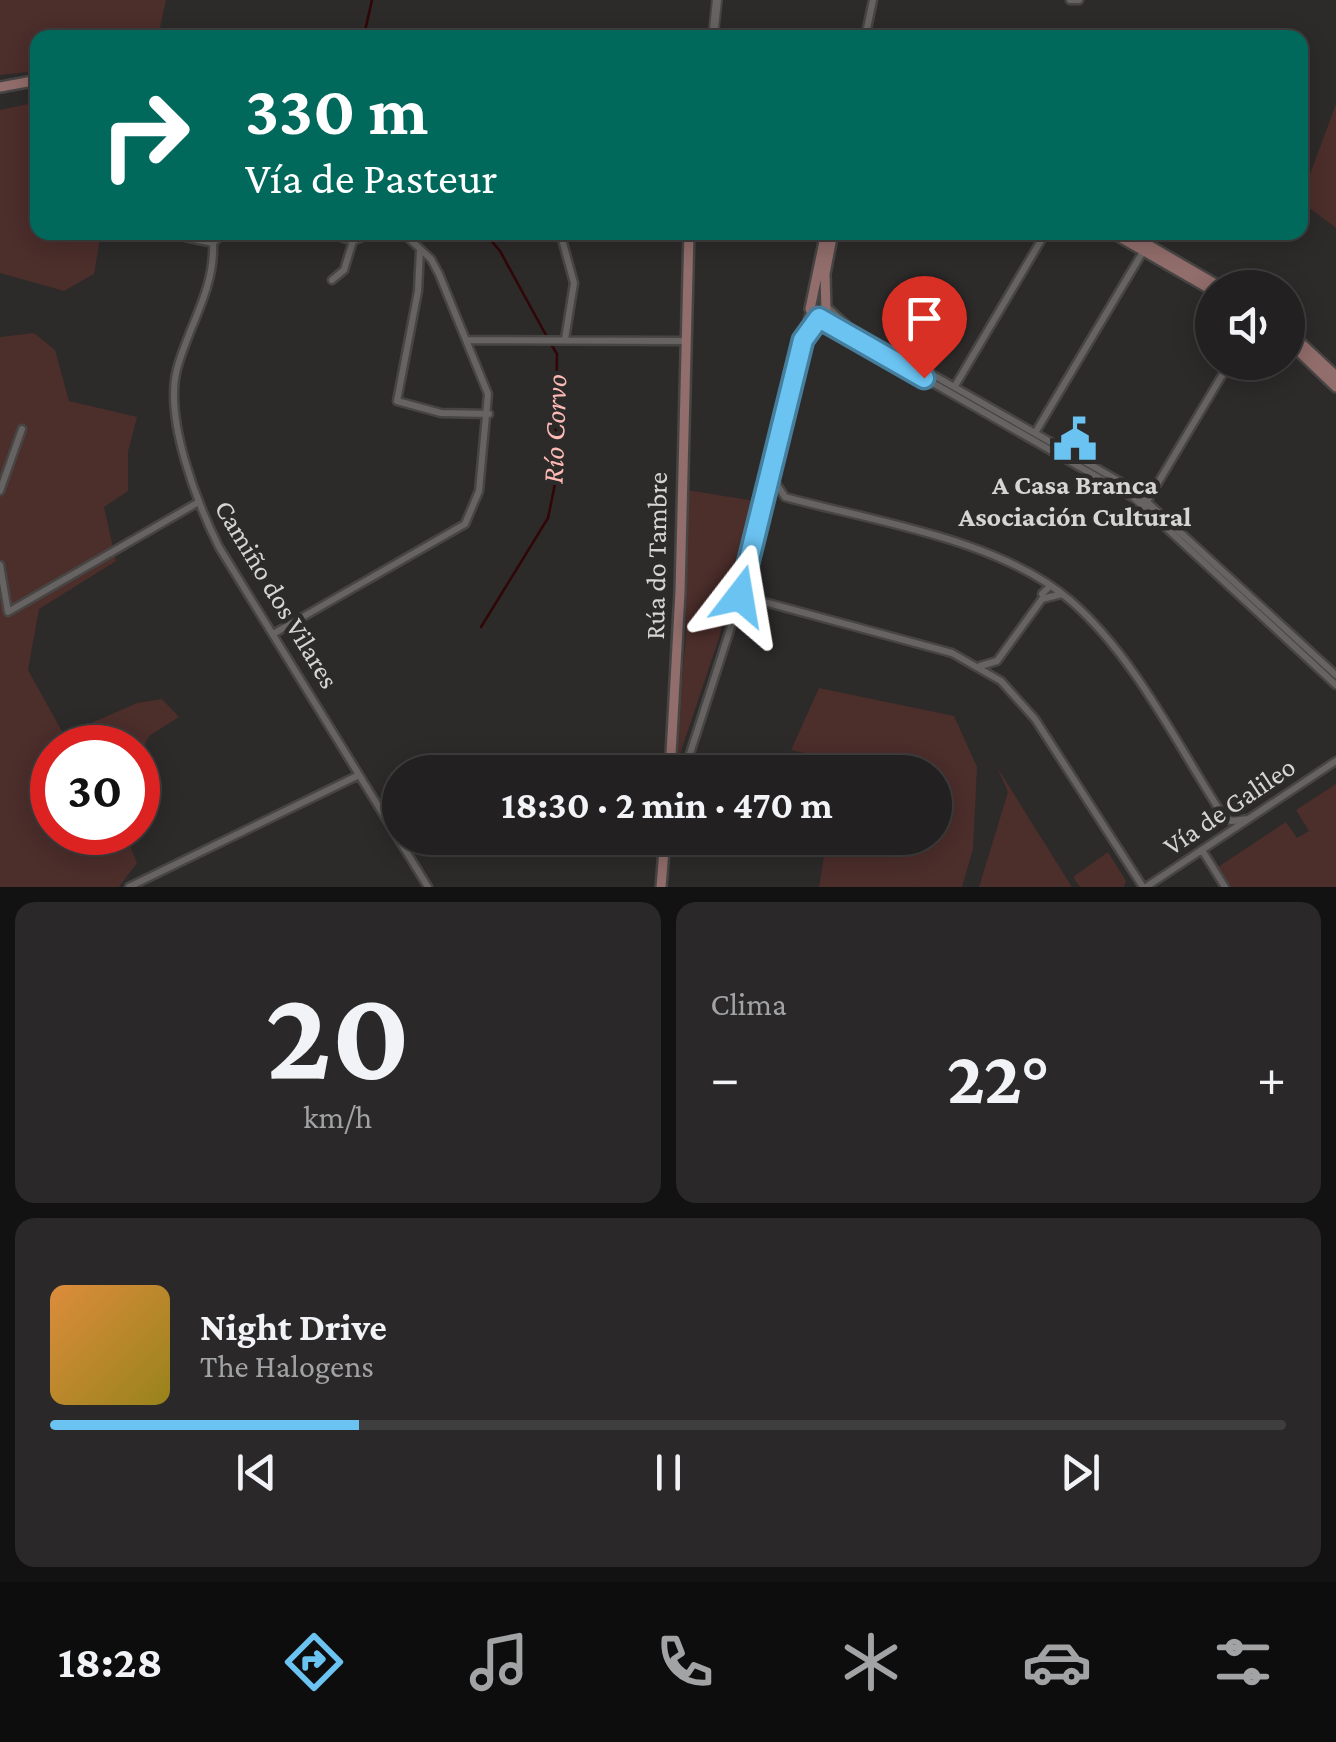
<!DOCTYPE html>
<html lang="es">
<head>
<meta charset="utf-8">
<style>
	body { margin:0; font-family:"Crimson Pro",serif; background:#2a2829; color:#f1f3f6; height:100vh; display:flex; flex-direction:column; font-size:38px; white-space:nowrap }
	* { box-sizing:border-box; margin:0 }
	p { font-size:32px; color:#a2a3a5 }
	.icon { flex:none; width:55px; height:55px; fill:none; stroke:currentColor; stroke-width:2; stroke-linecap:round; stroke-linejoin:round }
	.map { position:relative; height:887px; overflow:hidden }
	.side { display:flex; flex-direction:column; gap:15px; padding:15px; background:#131212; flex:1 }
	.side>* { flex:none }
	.banner { position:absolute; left:30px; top:30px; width:1278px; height:210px; border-radius:20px; box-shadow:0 5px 25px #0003,0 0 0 2px #3f3e3e; background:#00695c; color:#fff; overflow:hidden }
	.fabs { position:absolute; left:1195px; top:270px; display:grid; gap:20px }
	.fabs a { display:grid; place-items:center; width:110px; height:110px; border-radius:50%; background:#222020; box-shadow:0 5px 25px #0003,0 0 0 2px #3f3e3e; font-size:50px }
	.speed { position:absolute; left:30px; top:725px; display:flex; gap:20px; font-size:50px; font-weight:700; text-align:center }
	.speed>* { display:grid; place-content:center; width:130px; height:130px; border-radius:50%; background:#222020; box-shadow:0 5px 25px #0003,0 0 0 2px #3f3e3e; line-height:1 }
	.speed .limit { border:15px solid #d22; background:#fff; color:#111 }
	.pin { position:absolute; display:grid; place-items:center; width:85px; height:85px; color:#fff; margin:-102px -42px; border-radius:50% 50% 50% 0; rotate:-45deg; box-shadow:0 0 10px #0007 }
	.pin .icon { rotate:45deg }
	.me { position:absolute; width:110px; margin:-55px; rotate:14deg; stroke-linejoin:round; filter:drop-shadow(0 0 8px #0008) }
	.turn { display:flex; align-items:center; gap:35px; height:210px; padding:0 50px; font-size:45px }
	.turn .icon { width:130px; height:130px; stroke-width:2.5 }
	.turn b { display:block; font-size:70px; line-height:85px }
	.big { font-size:75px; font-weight:700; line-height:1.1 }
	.side .tile { flex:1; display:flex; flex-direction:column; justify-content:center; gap:15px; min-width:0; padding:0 35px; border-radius:20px; background:#2a2829 }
	.side .dial { align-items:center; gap:0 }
	.dial b { font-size:130px; line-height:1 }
	.song { display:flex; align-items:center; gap:30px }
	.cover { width:120px; height:120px; border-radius:15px; background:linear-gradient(135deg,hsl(30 70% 55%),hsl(50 70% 35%)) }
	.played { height:10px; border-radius:5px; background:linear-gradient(90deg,#6bc3f2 25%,#3f3e3e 25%) }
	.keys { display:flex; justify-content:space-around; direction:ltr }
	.heat { display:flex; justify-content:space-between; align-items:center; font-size:55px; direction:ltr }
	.side .tiles { flex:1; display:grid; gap:15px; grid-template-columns:1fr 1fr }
	.tile:last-child { grid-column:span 2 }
	.trip { position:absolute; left:382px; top:755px; width:570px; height:100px; border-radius:50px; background:#222020; box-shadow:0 5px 25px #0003,0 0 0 2px #3f3e3e; font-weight:700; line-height:100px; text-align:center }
	.dock { display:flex; height:160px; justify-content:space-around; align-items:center; background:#0e0d0d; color:#a2a3a5 }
	.dock .icon { width:70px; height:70px }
	.dock .selected { color:#6bc3f2 }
	.dock b { font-size:45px; color:#f1f3f6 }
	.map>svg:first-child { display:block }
	.green { fill:#4c2e2b }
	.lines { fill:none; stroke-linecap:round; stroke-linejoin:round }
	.stream { stroke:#310607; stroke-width:2.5 }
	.minor-casing { stroke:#474544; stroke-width:11 }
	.tertiary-casing { stroke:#474544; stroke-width:12 }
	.secondary-casing { stroke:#474544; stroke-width:14 }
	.minor { stroke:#676363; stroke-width:6 }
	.tertiary { stroke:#676363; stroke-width:8 }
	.secondary { stroke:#916d6b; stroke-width:9 }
	.route-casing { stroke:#467f9d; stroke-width:25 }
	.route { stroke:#6bc3f2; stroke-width:18 }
	.labels { text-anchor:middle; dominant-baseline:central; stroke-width:9; stroke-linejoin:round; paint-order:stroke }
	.poi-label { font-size:28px; font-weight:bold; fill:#d6d4d4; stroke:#2d2a2a }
	.street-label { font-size:28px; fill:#d6d4d4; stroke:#2d2a2a }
	.water-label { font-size:30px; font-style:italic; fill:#fdbab5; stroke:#2d2a2a }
</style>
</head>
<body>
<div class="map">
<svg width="1336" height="887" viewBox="0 0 1336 887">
	<rect width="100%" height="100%" fill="#2d2a2a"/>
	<path class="green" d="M 0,0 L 166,0 L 158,37 L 38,38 L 37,71 L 0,75 Z
		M 37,102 L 38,232 L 101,233 L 94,274 L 64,291 L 0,273 L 0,110 Z
		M 1336,104 L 1336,228 L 1300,201 Z
		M 34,333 L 55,350 L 69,401 L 137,417 L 128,452 L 128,491 L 104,507 L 116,561 L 39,609 L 28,670 L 64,735 L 137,703 L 162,699 L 179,717 L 149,736 L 138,758 L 138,748 L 52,748 L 52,832 L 125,833 L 137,863 L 119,887 L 0,887 L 0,337 Z
		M 687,490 L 755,501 L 719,638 L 674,772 L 686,635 Z
		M 819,688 L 954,716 L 977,767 L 973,849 L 962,887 L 819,887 L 827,838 L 935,838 L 935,772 L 852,772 L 852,764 L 791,750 Z
		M 997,767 L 1072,887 L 979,887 L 1008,792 Z
		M 1336,784 L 1336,887 L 1230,887 L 1218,867 L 1286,822 L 1297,838 L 1309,831 L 1296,810 Z
		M 1108,852 L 1126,881 L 1124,887 L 1080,887 L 1073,877 Z"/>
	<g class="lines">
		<path class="stream" d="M 358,38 L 365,31 L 372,0
			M 484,232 L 500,251 L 547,337
			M 481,627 L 548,518 L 555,484 L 557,354 L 551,344"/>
		<g class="minor-casing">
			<path id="minor" d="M 1070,0 L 1079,0
				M 865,38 L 873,0
				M 162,232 L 213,243
				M 325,232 L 353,241 L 374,232
				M 560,232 L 574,283 L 565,339
				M 213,243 C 215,289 189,325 177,369 C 164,419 197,503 219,547 L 428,887
				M 213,243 L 224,232
				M 420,249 L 418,291 L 397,401 L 441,413 L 489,414
				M 332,280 L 344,270 L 353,241
				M 826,306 L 849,327 L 1133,489 L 1336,675
				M 803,339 L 819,318 L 1134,498 L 1336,685
				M 467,340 L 686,341
				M 955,386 L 1046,232
				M 1035,433 L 1144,250
				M 771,476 L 785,497 C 876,522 999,539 1071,601 C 1135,657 1176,743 1222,814 L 1231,821 L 1248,819
				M 0,491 L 22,429
				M 1146,503 L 1230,362
				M 0,565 L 8,612 L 197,503
				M 743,582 L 757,600 L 952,653 L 1001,681 L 1035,719 L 1143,887
				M 1042,594 L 1050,586
				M 273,634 L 465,524 L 479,491 L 488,394 L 439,274 L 431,259 L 402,232
				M 980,666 L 997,661 L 1042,599 L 1062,594
				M 684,772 L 736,611 L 810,311
				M 1202,850 L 1225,887
				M 129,887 L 359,775
				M 1146,887 L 1336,761"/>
		</g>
		<g class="tertiary-casing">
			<path id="tertiary" d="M 713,38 L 717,0"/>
		</g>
		<g class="secondary-casing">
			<path id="secondary" d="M 0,87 L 38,80
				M 826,232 L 810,309 L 817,318 L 826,312 L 825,274 L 833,232
				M 1111,232 L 1212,290
				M 1126,232 L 1222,288
				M 1288,331 L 1336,376
				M 1288,341 L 1336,387
				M 670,772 L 680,592 L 689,232
				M 661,887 L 665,838"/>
		</g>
		<use href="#minor" class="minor"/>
		<use href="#tertiary" class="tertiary"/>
		<use href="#secondary" class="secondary"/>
	</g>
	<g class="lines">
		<g class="route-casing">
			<path id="route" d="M 740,596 L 803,340 L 819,318 L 924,378"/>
		</g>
		<use href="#route" class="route"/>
	</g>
	<defs>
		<g id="civic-bare" transform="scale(3.45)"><path d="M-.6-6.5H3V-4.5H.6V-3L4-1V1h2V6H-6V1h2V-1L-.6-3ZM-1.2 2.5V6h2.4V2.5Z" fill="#6bc3f2" stroke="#2d2a2a" stroke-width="2.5" paint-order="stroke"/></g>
	</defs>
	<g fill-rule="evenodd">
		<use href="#civic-bare" x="1075" y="439"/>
	</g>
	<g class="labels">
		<g class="poi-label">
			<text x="1075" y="484">A Casa Branca<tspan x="1075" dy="32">Asociación Cultural</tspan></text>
		</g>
		<g class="street-label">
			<text transform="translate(656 556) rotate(-89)">Rúa do Tambre</text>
			<text transform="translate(277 594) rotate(59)">Camiño dos Vilares</text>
			<text transform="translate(1229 806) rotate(-34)">Vía de Galileo</text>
		</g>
		<g class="water-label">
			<text transform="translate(554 429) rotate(-88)">Río Corvo</text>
		</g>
	</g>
</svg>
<div class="fabs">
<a><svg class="icon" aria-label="sound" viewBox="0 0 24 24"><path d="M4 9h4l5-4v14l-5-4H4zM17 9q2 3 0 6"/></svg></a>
</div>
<div class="speed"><div class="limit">30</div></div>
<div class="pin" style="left:924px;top:378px;background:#d93025"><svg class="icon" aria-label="arrive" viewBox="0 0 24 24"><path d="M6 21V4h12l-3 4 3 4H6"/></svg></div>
<svg class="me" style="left:740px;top:596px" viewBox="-20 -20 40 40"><path d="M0-17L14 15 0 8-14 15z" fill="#6bc3f2" stroke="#fff" stroke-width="4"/></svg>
<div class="trip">18:30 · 2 min · 470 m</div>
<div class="banner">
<div class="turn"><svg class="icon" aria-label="right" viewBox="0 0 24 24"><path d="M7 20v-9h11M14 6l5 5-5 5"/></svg><div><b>330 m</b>Vía de Pasteur</div></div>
</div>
</div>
<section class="side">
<div class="tiles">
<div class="tile dial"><b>20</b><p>km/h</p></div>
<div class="tile"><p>Clima</p>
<div class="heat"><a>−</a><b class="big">22°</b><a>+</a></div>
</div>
<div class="tile">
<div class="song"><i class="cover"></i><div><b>Night Drive</b><p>The Halogens</p></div></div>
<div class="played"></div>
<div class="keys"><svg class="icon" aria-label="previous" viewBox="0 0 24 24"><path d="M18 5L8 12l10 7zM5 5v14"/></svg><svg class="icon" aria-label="pause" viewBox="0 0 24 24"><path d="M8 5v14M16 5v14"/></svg><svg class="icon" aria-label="next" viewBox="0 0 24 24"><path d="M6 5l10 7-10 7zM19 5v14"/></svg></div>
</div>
</div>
</section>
<nav class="dock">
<b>18:28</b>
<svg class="icon selected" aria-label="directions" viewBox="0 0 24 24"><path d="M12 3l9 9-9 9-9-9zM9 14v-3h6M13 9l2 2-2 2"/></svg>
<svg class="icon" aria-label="music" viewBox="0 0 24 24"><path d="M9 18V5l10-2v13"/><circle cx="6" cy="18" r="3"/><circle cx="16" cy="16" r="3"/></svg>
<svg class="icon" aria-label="phone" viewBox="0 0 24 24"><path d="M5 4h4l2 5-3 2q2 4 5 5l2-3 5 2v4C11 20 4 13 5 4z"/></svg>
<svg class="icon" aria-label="climate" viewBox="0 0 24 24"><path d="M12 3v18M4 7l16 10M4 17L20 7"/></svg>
<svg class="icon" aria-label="car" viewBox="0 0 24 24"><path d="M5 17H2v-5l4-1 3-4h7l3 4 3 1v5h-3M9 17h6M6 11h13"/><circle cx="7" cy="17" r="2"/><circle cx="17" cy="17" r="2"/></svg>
<svg class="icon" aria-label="filters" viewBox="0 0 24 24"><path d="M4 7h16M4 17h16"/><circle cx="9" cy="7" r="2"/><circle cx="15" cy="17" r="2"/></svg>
</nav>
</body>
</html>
